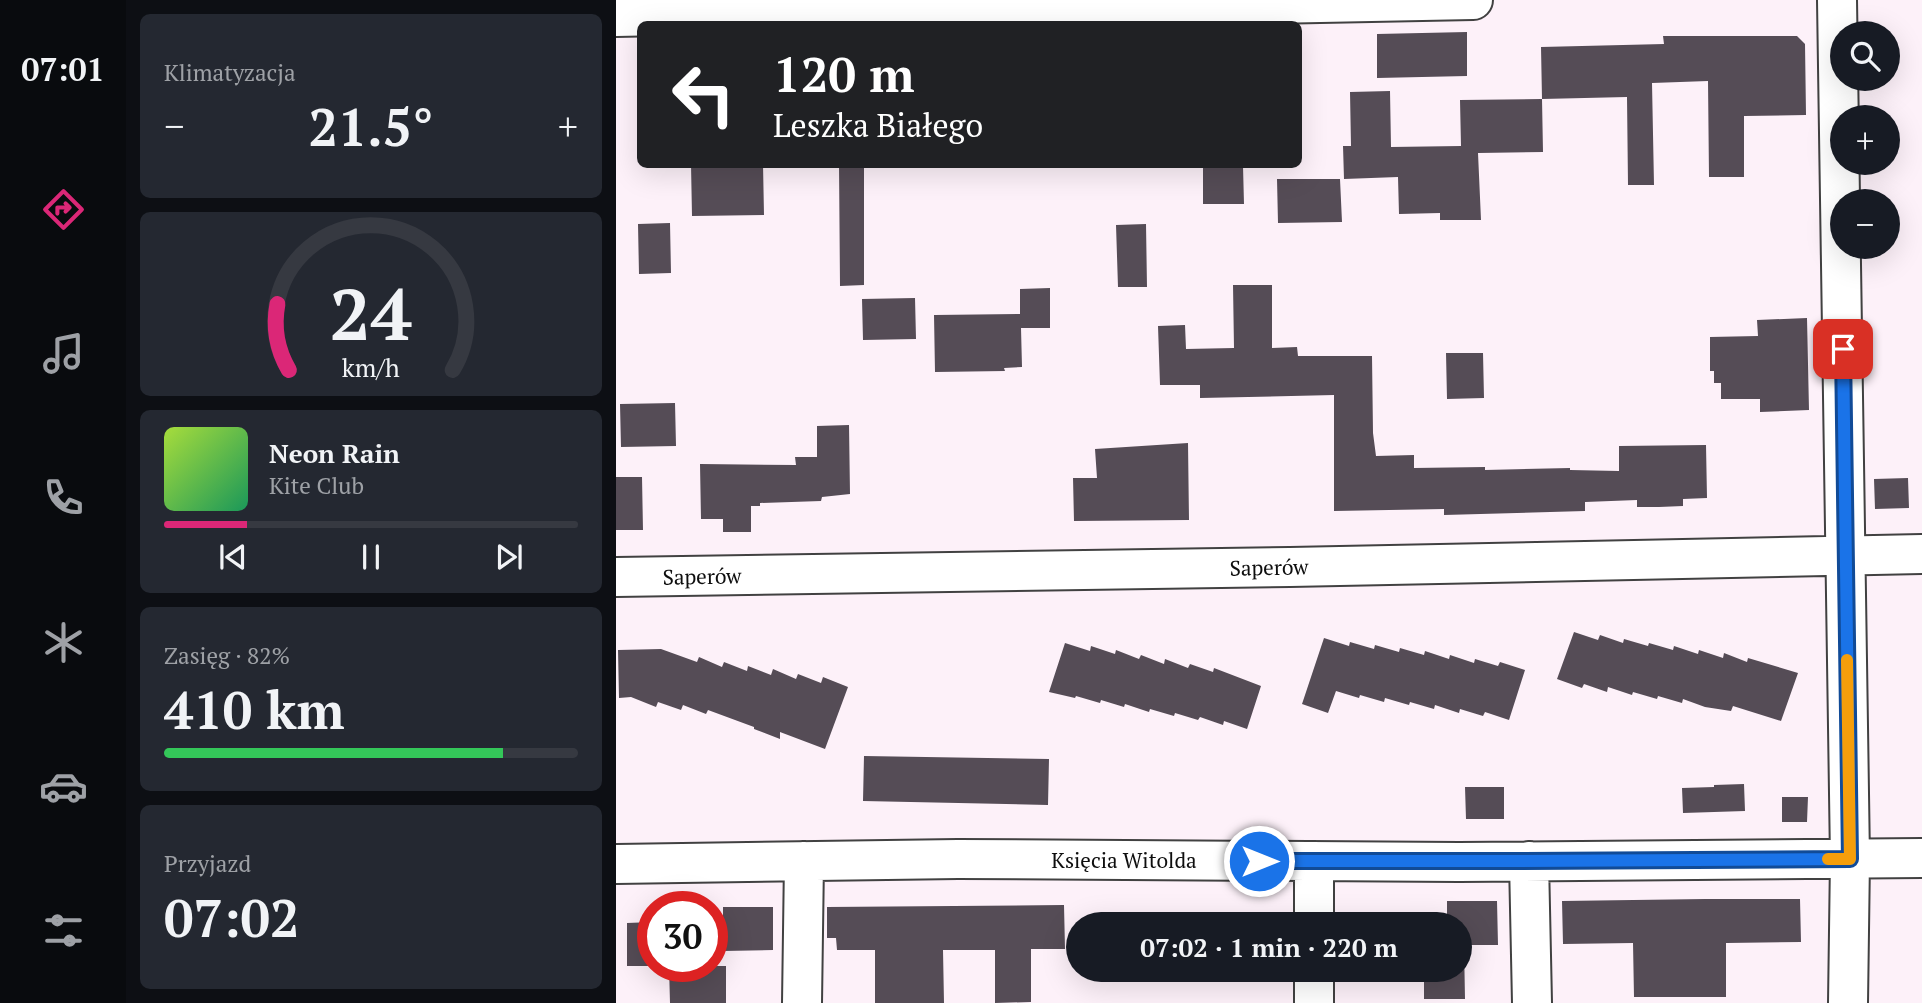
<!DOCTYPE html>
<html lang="pl">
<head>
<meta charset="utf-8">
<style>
	body { margin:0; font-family:"PT Serif",serif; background:#242831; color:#f1f3f6; height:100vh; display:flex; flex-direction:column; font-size:26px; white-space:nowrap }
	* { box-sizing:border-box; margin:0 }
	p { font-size:23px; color:#9ea1a6 }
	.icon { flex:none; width:38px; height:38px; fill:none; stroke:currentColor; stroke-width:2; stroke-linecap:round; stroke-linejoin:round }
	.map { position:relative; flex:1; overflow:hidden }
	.sheet { display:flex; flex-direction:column; gap:14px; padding:14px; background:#0d0f14; width:490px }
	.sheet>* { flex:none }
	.top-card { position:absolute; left:21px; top:21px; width:665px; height:147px; border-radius:10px; box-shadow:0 7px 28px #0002; background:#202124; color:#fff; overflow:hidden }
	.controls { position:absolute; left:1214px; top:21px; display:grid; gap:14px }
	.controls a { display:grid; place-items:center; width:70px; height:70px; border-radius:50%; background:#171b24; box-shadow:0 7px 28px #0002; font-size:35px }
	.speed { position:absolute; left:21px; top:891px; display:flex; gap:14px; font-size:35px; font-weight:700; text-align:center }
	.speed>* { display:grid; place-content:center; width:91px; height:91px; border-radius:50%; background:#171b24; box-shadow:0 7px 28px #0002; line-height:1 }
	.speed .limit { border:10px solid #d22; background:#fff; color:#111 }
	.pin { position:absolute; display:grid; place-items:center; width:60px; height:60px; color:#fff; margin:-30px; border-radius:14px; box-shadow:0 4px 10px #0006 }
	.me { position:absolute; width:77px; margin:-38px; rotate:90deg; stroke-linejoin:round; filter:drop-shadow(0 0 5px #0008) }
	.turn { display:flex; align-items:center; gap:24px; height:147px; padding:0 21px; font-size:32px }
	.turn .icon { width:91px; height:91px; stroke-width:2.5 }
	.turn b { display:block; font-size:49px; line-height:60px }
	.big { font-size:52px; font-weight:600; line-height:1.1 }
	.sheet .card { flex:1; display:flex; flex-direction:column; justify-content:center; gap:10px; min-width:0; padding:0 24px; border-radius:10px; background:#242831 }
	.sheet .dial { align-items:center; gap:0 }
	.dial svg { height:182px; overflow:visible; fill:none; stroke:#363941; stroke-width:7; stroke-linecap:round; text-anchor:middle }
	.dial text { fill:#f1f3f6; stroke:none }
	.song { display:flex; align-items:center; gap:21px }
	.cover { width:84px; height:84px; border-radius:10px; background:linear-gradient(135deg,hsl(80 70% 55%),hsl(150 70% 35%)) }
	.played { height:7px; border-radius:4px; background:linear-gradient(90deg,#db2777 20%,#363941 20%) }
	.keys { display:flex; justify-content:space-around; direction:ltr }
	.heat { display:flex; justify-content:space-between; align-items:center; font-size:38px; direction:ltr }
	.charge { height:10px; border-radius:5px; background:linear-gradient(90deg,#34c759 82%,#363941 0) }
	.trip { position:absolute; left:450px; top:912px; width:406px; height:70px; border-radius:35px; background:#171b24; box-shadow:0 7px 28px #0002; font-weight:600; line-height:70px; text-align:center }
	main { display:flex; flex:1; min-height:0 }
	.dock { display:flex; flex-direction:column; width:126px; justify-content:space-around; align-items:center; background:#090b0e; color:#9ea1a6 }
	.dock .icon { width:49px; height:49px }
	.dock .active { color:#db2777 }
	.dock b { font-size:32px; color:#f1f3f6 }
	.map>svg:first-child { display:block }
	.building { fill:#554c56 }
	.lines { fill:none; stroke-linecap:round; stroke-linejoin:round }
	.minor-casing { stroke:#414141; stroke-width:42 }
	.minor { stroke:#fff; stroke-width:38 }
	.route-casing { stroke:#114b97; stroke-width:18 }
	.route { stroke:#1a73e8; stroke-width:12 }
	.slow { stroke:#f59e0b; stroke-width:12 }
	.labels { text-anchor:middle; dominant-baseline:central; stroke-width:7; stroke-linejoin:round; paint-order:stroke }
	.street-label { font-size:21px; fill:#0e0e0e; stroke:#fff }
</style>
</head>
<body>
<main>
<nav class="dock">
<b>07:01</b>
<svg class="icon active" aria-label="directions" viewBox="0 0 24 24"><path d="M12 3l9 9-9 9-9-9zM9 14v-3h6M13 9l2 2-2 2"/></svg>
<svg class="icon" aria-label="music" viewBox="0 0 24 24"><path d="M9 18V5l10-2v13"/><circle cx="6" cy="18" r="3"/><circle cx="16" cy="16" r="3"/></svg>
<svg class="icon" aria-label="phone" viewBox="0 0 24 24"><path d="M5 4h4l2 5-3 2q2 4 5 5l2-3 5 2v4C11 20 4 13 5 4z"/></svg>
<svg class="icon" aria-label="climate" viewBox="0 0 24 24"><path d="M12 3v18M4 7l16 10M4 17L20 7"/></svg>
<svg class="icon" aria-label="car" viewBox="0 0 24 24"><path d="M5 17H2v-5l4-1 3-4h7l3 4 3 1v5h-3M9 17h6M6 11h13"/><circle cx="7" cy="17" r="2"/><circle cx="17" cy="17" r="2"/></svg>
<svg class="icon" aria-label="filters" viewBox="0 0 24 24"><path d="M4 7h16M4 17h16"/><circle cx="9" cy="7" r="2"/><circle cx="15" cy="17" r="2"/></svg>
</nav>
<section class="sheet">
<div class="card"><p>Klimatyzacja</p>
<div class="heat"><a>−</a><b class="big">21.5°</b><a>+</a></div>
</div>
<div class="card dial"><svg viewBox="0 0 100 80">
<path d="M14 69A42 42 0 1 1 86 69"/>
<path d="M14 69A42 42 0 0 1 9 40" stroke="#db2777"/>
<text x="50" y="56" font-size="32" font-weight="700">24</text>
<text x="50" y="72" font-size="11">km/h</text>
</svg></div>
<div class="card">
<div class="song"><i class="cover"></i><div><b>Neon Rain</b><p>Kite Club</p></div></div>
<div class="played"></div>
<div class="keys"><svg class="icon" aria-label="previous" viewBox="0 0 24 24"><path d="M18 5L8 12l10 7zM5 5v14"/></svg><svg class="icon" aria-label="pause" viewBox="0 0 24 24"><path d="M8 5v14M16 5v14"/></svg><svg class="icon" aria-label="next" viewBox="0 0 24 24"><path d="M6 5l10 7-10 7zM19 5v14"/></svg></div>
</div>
<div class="card"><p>Zasięg · 82%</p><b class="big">410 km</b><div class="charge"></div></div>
<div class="card"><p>Przyjazd</p><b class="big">07:02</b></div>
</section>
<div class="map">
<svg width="1306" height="1003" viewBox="0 0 1306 1003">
	<rect width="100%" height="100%" fill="#fdf1f9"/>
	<path class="building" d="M 851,32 L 851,76 L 761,78 L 761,34 Z
		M 1047,36 L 1181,36 L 1189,44 L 1190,115 L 1128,116 L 1128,177 L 1093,177 L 1092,81 L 1036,83 L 1038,185 L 1012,185 L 1011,97 L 926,99 L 925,47 L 1048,44 Z
		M 774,91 L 775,147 L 845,146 L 844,100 L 926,99 L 927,152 L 862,153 L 865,220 L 824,220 L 824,213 L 783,214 L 782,177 L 728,179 L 727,146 L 735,146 L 734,92 Z
		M 75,164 L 147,164 L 148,215 L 76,216 Z
		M 223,164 L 248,164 L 248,285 L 224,286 Z
		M 627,166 L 628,204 L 587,204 L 587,167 Z
		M 661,179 L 724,179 L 726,222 L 662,223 Z
		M 54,223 L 55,273 L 23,274 L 22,224 Z
		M 530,224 L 531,287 L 502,287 L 500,225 Z
		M 617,285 L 656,285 L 656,348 L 681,347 L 682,356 L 756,356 L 757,433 L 760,456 L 798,455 L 798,468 L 869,467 L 869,470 L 954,468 L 954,470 L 1003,471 L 1003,446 L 1090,445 L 1091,498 L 1067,499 L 1067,506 L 1043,507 L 1021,507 L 1021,500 L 969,502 L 969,511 L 828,515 L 828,509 L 718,511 L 718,395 L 584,398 L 584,385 L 544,385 L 542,326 L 569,325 L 570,349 L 618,348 Z
		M 434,288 L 434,328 L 405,328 L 406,367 L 388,368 L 389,371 L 319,372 L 318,315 L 404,314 L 404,289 Z
		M 299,298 L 300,339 L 247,340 L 246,299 Z
		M 1191,318 L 1193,410 L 1144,412 L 1144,399 L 1105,399 L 1105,383 L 1098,383 L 1098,371 L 1094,371 L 1094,337 L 1142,336 L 1141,320 Z
		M 830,353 L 867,353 L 868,398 L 831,399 Z
		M 59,403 L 60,446 L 5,447 L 4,404 Z
		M 233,425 L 234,494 L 206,497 L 205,501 L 144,503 L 144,506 L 135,506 L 135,532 L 107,532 L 107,519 L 85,519 L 84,464 L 180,465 L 179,457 L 201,457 L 201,426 Z
		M 572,443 L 573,520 L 458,521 L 457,478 L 481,478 L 479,449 Z
		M 0,477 L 26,477 L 27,530 L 0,530 Z
		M 1292,478 L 1293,508 L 1259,509 L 1258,479 Z
		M 958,632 L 982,640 L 984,635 L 1007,643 L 1008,639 L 1032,646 L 1033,643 L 1057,650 L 1058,646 L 1082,654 L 1083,650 L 1107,658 L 1108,653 L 1131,662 L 1132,658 L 1182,673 L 1165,721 L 1117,706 L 1115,711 L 1089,707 L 1067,699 L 1066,703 L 1042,696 L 1041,699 L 1017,692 L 1016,695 L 992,687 L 991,692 L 968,684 L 966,688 L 941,679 Z
		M 708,638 L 733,646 L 734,642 L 758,649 L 759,645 L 783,652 L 784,648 L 808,655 L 809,651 L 833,659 L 834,655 L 858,663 L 859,659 L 882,666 L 884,662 L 909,670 L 893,720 L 869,712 L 867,716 L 844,709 L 843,713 L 819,705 L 818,709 L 794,702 L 793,705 L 769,698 L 768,702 L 744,695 L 743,698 L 720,691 L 712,713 L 686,704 Z
		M 449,643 L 474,651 L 475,646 L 499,654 L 500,650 L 523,659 L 525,655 L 548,664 L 549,659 L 572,668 L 574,664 L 597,672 L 598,668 L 645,686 L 631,729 L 608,721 L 607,725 L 584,717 L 582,720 L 559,713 L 558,716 L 534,709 L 533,712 L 509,704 L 508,707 L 485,700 L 484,703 L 460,696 L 459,698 L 433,692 Z
		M 45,649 L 81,662 L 83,657 L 106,667 L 108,662 L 131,671 L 132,666 L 155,675 L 157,669 L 180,679 L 182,674 L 205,683 L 207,677 L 232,687 L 209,749 L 164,732 L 164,739 L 138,729 L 138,727 L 92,710 L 90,714 L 67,705 L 65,710 L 42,702 L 40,707 L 15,697 L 3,698 L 2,650 Z
		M 248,756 L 433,759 L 432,805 L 247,801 Z
		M 1128,784 L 1129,811 L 1067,813 L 1066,788 L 1098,787 L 1098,785 Z
		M 849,787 L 888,787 L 888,819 L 850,819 Z
		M 1166,797 L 1192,797 L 1191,822 L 1166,822 Z
		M 1089,899 L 1184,899 L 1185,942 L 1110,943 L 1110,997 L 1018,997 L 1017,943 L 947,944 L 946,901 Z
		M 831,901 L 881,901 L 882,945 L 848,945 L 849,999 L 808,999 L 808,970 L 844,970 L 844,924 L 808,924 L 808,917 L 831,916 Z
		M 448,905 L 449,949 L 415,949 L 415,1002 L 379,1003 L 379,950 L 327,950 L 328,1003 L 259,1003 L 259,950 L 221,950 L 220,938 L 211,938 L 211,907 Z
		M 107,907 L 157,907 L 157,950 L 107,951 Z
		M 37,922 L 37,966 L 11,966 L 11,923 Z
		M 53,966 L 110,966 L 110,1003 L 54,1003 Z"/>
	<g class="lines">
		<g class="minor-casing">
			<path id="minor" d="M 1221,0 L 1234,859 L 1232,1003
				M 0,17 L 857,0
				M 0,577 L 674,567 L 1306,554
				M 698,861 L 698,924
				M 913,861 L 916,1003
				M 0,864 L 342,859 L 843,862 L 1306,858
				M 698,970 L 698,1003
				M 186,1003 L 188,861"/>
		</g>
		<use href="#minor" class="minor"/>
	</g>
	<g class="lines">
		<g class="route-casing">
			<path id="route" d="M 643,861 L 890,861 L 1234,859 L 1227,349"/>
		</g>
		<use href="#route" class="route"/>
		<path class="slow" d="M 1212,859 L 1234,859 L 1231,660"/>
	</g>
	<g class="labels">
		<g class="street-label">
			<text transform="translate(653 567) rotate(-1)">Saperów</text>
			<text transform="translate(86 576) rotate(-1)">Saperów</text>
			<text x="508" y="860">Księcia Witolda</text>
		</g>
	</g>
</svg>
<div class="controls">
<a><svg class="icon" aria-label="search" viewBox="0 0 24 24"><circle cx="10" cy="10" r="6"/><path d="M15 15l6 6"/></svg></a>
<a>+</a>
<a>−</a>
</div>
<div class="speed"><div class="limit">30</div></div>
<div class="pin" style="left:1227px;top:349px;background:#d93025"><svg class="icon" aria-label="arrive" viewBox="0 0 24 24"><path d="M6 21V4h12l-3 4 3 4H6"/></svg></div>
<svg class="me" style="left:643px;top:861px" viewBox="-20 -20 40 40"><circle r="17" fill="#1a73e8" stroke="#fff" stroke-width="3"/><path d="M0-11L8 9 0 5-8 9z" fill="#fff"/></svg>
<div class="trip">07:02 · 1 min · 220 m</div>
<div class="top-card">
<div class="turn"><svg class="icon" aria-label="left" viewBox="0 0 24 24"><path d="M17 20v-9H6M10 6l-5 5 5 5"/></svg><div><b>120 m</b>Leszka Białego</div></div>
</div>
</div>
</main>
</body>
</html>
